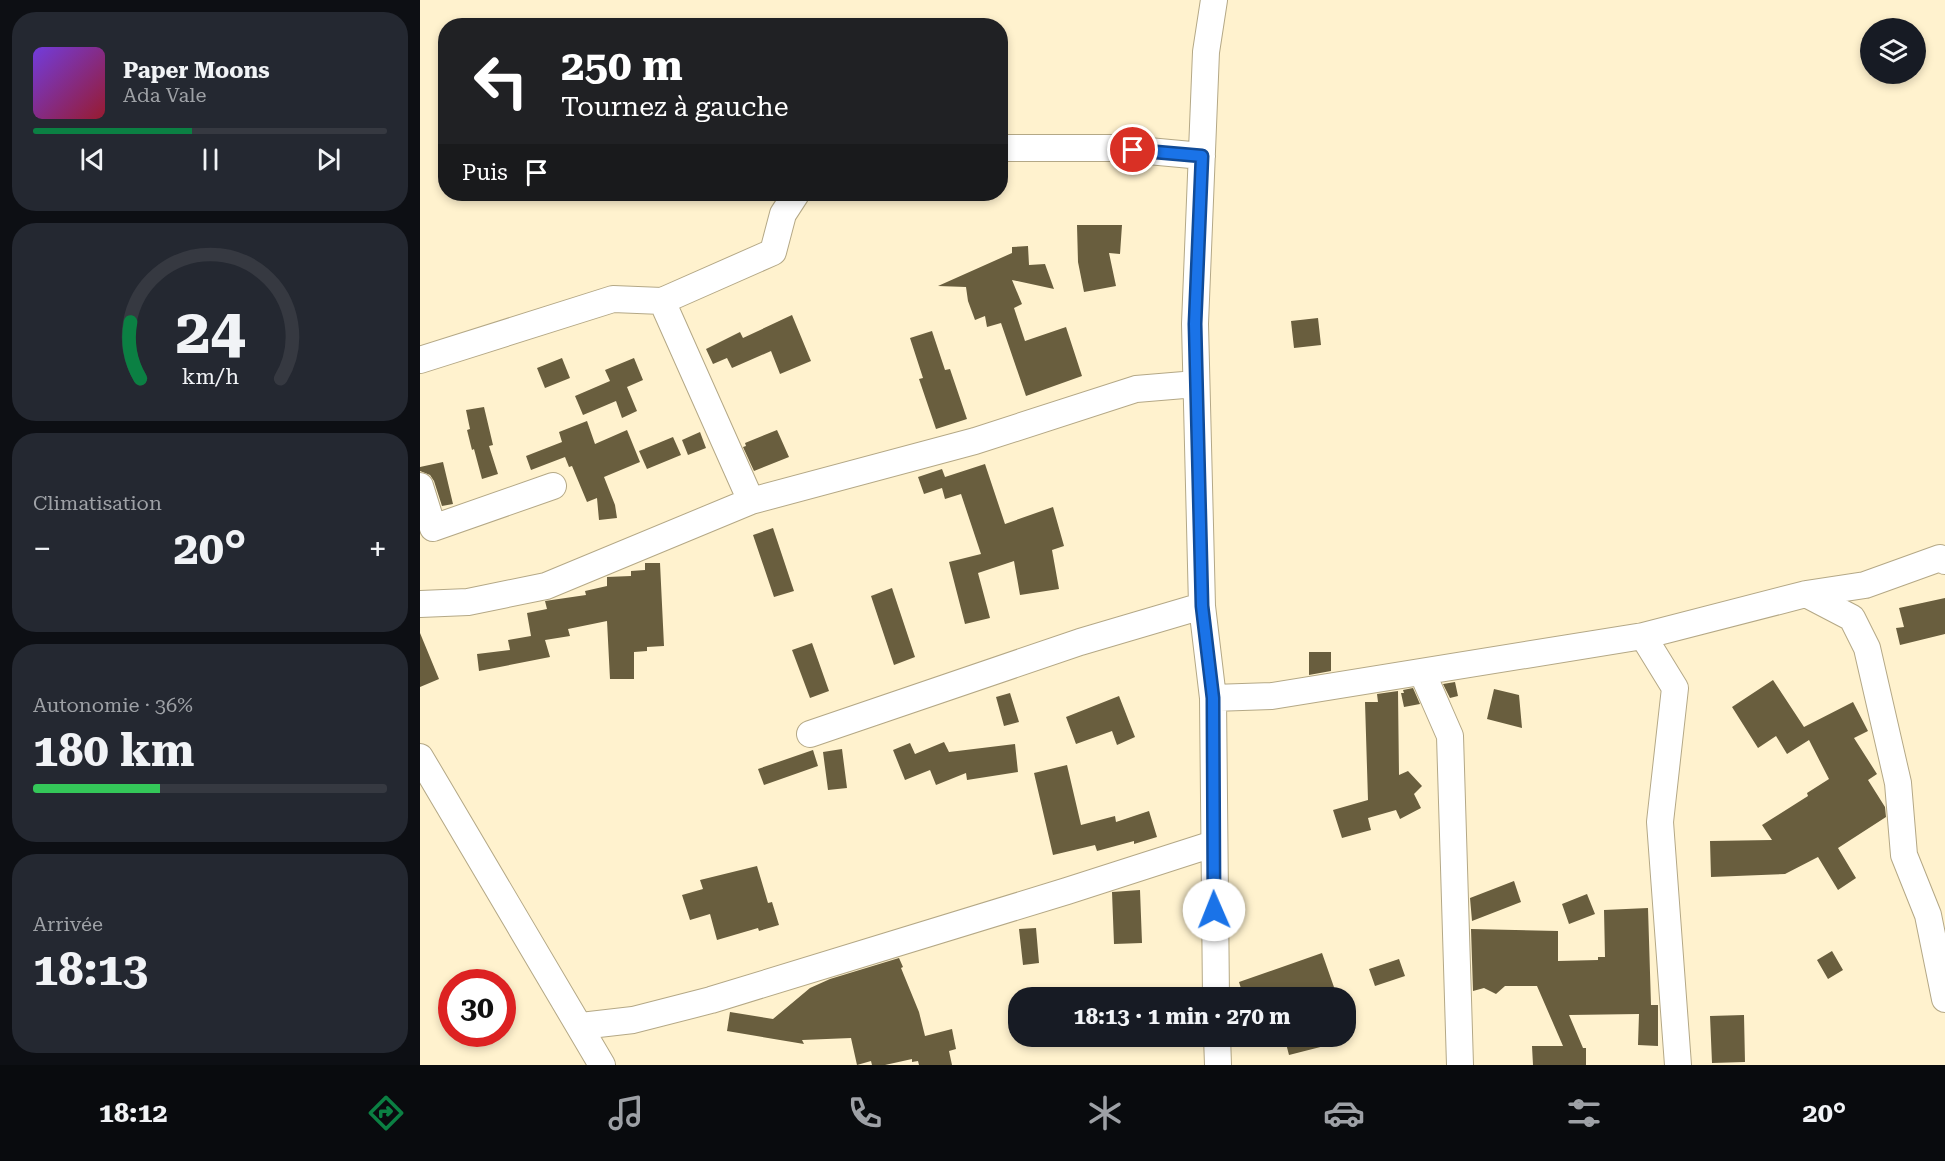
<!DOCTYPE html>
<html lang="fr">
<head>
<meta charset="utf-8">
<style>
	body { margin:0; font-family:"Roboto Serif",serif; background:#242831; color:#f1f3f6; height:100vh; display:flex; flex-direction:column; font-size:22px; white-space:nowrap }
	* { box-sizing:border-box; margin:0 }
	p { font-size:20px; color:#9ea1a6 }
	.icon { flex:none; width:33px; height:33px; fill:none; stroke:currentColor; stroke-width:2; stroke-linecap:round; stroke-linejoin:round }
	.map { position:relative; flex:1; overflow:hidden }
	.sheet { display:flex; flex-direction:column; gap:12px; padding:12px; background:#0d0f14; width:420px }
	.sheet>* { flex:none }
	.hud { position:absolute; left:18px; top:18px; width:570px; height:183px; border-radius:24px; box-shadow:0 3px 9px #0003; background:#202124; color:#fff; overflow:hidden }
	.fabs { position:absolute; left:1440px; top:18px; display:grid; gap:12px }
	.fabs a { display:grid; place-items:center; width:66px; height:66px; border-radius:50%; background:#171b24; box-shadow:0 3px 9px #0003; font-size:30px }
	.speed { position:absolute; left:18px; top:969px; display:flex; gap:12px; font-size:30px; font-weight:700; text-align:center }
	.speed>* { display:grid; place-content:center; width:78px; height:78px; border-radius:50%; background:#171b24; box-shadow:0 3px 9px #0003; line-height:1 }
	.speed .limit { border:9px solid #d22; background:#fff; color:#111 }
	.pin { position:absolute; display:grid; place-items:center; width:51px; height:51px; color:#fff; margin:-26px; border:3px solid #fff; border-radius:50%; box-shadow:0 2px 6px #0007 }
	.me { position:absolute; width:66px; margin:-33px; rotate:359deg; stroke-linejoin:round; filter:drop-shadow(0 0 4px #0008) }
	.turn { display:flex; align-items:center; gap:21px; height:126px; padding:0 24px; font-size:27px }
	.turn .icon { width:78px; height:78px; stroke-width:2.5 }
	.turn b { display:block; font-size:42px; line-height:51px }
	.then { display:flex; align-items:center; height:57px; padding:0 24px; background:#0003; gap:12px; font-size:22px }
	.big { font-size:45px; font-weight:700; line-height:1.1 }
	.sheet .tile { flex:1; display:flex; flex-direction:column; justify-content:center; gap:9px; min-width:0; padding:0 21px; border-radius:24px; background:#242831 }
	.sheet .dial { align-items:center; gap:0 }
	.dial svg { height:156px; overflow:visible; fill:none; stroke:#363941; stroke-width:7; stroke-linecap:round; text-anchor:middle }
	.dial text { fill:#f1f3f6; stroke:none }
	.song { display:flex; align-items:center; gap:18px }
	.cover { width:72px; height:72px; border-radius:9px; background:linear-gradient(135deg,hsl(260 70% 55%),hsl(350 70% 35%)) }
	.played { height:6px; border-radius:3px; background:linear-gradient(90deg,#0b8043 45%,#363941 45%) }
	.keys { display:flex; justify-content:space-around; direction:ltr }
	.heat { display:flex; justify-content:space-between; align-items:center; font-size:33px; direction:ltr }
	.charge { height:9px; border-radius:4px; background:linear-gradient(90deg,#34c759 36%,#363941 0) }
	.trip { position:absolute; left:588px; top:987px; width:348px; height:60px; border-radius:24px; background:#171b24; box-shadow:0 3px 9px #0003; font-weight:700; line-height:60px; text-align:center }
	.tab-bar { display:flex; height:96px; justify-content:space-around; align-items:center; background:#090b0e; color:#9ea1a6 }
	.tab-bar .icon { width:42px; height:42px }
	.tab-bar .selected { color:#0b8043 }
	.tab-bar b { font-size:27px; color:#f1f3f6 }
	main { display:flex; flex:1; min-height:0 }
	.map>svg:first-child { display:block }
	.building { fill:#695e3e }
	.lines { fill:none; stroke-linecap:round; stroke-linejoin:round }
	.minor-casing { stroke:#b4a886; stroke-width:28 }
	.minor { stroke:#fff; stroke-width:26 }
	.route-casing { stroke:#114b97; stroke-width:15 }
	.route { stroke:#1a73e8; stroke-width:10 }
</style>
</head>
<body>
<main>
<section class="sheet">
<div class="tile">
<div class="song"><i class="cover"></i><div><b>Paper Moons</b><p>Ada Vale</p></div></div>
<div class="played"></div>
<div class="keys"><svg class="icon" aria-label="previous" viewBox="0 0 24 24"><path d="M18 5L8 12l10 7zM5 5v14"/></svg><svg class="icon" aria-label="pause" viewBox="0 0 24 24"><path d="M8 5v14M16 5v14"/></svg><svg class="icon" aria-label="next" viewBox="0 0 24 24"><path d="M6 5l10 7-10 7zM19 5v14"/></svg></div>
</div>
<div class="tile dial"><svg viewBox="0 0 100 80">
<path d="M14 69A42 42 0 1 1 86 69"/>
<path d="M14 69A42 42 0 0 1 9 40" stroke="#0b8043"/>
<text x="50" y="56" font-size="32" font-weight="700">24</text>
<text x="50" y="72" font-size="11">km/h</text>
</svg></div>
<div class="tile"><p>Climatisation</p>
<div class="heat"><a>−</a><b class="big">20°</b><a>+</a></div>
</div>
<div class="tile"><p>Autonomie · 36%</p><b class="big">180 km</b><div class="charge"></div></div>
<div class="tile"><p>Arrivée</p><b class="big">18:13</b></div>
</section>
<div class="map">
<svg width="1525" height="1065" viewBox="0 0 1525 1065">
	<rect width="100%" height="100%" fill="#fff2ce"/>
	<path class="building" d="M 657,225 L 702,225 L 700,254 L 689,253 L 696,286 L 664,292 L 658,262 Z
		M 608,246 L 609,265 L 625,264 L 634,289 L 592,280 L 602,304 L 594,308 L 605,341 L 646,327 L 662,376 L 606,396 L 581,323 L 567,327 L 565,316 L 555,320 L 548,301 L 546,287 L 518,286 L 592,253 L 592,247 Z
		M 372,315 L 391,361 L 360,374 L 351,351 L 312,368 L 307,358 L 293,364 L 286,349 L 320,332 L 323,338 Z
		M 898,318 L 901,345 L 874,348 L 871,321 Z
		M 512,331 L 525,370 L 530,369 L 547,419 L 516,429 L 499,379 L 503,378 L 490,338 Z
		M 142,358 L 150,378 L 125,388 L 117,368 Z
		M 214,358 L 223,380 L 207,387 L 217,411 L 202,418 L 196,401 L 163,415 L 155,396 L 190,381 L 185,370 Z
		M 64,407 L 73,445 L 69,446 L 78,474 L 62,479 L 54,449 L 52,450 L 47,430 L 50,429 L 46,410 Z
		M 167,421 L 175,444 L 207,430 L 220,462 L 184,477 L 195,505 L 197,518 L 179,520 L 177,498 L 167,502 L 152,466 L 149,467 L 145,457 L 111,470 L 106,456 L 142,442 L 139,432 Z
		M 357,430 L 369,457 L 334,471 L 323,447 L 326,446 L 325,443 Z
		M 280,432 L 286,448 L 268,455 L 262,440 Z
		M 253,437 L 261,455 L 227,469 L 219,451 Z
		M 23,462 L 33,504 L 22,506 L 14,481 L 10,475 L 0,471 L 0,467 Z
		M 565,464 L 585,524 L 633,507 L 644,546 L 632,550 L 639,589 L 600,595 L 594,561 L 558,573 L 570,618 L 545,624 L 529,562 L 561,554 L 541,494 L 525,499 L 522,488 L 504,494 L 498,477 L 522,469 L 525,477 Z
		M 353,528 L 374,591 L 354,597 L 333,535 Z
		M 225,563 L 240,563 L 244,646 L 227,647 L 227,651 L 214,652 L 214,679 L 190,679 L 187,621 L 148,629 L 150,636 L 125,640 L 130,657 L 59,671 L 57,654 L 90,650 L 88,640 L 111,636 L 107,613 L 127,609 L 125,601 L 166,595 L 165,591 L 187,586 L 187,577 L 211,576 L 211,571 L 225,570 Z
		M 472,588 L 495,657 L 474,665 L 451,596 Z
		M 1525,598 L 1525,634 L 1480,645 L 1476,628 L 1484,627 L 1479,608 Z
		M 0,633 L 19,679 L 0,687 Z
		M 392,643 L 409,691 L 390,698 L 372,650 Z
		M 889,652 L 911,652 L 911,671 L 889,675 Z
		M 1353,680 L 1384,727 L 1433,702 L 1448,731 L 1434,738 L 1457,774 L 1448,780 L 1465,807 L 1466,817 L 1418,848 L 1436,878 L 1418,890 L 1398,857 L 1365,874 L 1291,877 L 1290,841 L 1352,840 L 1342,825 L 1388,796 L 1387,793 L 1409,779 L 1389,740 L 1367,754 L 1356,736 L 1338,748 L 1312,707 Z
		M 1035,682 L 1038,696 L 1030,698 L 1023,684 Z
		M 993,688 L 1000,704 L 984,707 L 981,693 L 984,693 L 983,690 Z
		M 1074,689 L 1099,695 L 1102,728 L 1067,719 Z
		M 978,691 L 979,775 L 988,771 L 1002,786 L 994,794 L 1001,808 L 980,819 L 976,810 L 948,818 L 951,830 L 922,838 L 913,810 L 948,800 L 945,702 L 958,702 L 957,694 Z
		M 590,693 L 599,722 L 584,726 L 576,697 Z
		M 699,696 L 715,737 L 697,745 L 692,731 L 656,744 L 646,717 Z
		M 524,742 L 529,752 L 595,744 L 598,772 L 547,780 L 546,773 L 516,785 L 510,770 L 485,780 L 473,750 L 490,743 L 495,754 Z
		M 422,749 L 427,788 L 408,790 L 403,752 Z
		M 393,750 L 398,766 L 344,785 L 338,769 Z
		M 647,765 L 661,825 L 695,816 L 696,822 L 729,811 L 737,837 L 714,844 L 714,841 L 677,851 L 675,845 L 633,855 L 614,773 Z
		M 337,866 L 348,903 L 352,902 L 359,925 L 339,931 L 338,928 L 297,940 L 290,914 L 270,920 L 262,895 L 283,889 L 280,880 Z
		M 1094,881 L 1101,902 L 1052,921 L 1050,898 Z
		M 720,890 L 722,943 L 694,944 L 692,892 Z
		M 1167,894 L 1175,914 L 1149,924 L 1142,904 Z
		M 1228,908 L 1231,1005 L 1238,1005 L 1238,1046 L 1218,1045 L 1219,1014 L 1149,1015 L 1163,1048 L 1166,1048 L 1166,1065 L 1113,1065 L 1112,1046 L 1143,1046 L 1117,986 L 1085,986 L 1076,994 L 1064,988 L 1053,991 L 1051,929 L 1138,931 L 1138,961 L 1178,960 L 1178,957 L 1185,957 L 1184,910 Z
		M 616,928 L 619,963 L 603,965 L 599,929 Z
		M 1412,951 L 1423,970 L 1408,979 L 1397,960 Z
		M 902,953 L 915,990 L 893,998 L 824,998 L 819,982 Z
		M 479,958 L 483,967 L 481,968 L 499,1012 L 505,1036 L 532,1029 L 536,1049 L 529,1051 L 532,1065 L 499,1065 L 498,1061 L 492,1062 L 492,1059 L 465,1065 L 452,1065 L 451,1061 L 437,1065 L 431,1038 L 382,1040 L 384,1044 L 307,1031 L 310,1012 L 353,1019 L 390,988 L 410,979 Z
		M 979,959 L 985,976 L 955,986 L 949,969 Z
		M 1324,1015 L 1325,1062 L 1292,1063 L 1290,1016 Z
		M 864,1036 L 919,1036 L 920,1042 L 869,1055 Z"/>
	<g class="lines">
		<g class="minor-casing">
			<path id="minor" d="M 794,0 L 786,52 L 775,324 L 782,606 L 793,698 L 796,998
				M 580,148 L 696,148 L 782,156
				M 242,301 L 331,501
				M 0,360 L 193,299 L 242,301 L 353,252 L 363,214 L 376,194
				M 0,486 L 13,528 L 133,486
				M 1386,594 L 1432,618 L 1447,648 L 1478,783 L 1484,855 L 1508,915 L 1525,999
				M 0,604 L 48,602 L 126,586 L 331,501 L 555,441 L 716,389 L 776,384
				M 1223,636 L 1255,688 L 1240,822 L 1258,1065
				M 1002,672 L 1030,736 L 1040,1065
				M 793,698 L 852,696 L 1223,636 L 1386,594 L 1445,585 L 1520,558 L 1525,561
				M 390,734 L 660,642 L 782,606
				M 0,757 L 182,1065
				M 161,1026 L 213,1020 L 291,1000 L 647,891 L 793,844
				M 797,1036 L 798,1065"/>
		</g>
		<use href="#minor" class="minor"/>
	</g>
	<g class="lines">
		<g class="route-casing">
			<path id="route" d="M 713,150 L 782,156 L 775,324 L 782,606 L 793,698 L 794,910"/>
		</g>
		<use href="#route" class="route"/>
	</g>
</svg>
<div class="fabs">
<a><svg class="icon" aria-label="layers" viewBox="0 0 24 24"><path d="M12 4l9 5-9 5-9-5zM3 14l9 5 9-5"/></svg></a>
</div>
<div class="speed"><div class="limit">30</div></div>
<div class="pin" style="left:713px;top:150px;background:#d93025"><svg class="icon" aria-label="arrive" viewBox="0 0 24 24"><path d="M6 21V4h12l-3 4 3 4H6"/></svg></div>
<svg class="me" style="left:794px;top:910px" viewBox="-20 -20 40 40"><circle r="19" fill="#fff"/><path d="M0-13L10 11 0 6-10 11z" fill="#1a73e8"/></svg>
<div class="trip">18:13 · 1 min · 270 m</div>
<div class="hud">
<div class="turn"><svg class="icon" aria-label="left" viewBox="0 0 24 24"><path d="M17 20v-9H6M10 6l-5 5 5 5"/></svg><div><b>250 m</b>Tournez à gauche</div></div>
<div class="then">Puis<svg class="icon" aria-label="arrive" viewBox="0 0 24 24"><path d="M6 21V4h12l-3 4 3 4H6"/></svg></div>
</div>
</div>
</main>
<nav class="tab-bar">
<b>18:12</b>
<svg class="icon selected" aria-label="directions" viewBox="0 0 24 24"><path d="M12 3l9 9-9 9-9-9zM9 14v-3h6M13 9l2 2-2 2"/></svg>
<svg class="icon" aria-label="music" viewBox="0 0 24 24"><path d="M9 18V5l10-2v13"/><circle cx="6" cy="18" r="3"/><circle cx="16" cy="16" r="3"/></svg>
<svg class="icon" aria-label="phone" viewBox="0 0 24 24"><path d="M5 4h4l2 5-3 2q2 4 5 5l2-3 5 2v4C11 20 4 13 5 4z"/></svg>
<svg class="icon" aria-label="climate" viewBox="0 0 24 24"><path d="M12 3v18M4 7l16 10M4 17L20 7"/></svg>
<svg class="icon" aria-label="car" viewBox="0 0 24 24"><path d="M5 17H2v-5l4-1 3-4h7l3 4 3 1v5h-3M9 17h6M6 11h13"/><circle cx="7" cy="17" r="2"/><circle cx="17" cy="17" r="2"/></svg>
<svg class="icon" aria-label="filters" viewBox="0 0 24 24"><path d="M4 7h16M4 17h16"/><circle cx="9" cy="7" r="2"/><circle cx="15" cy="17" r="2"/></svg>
<b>20°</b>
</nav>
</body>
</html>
